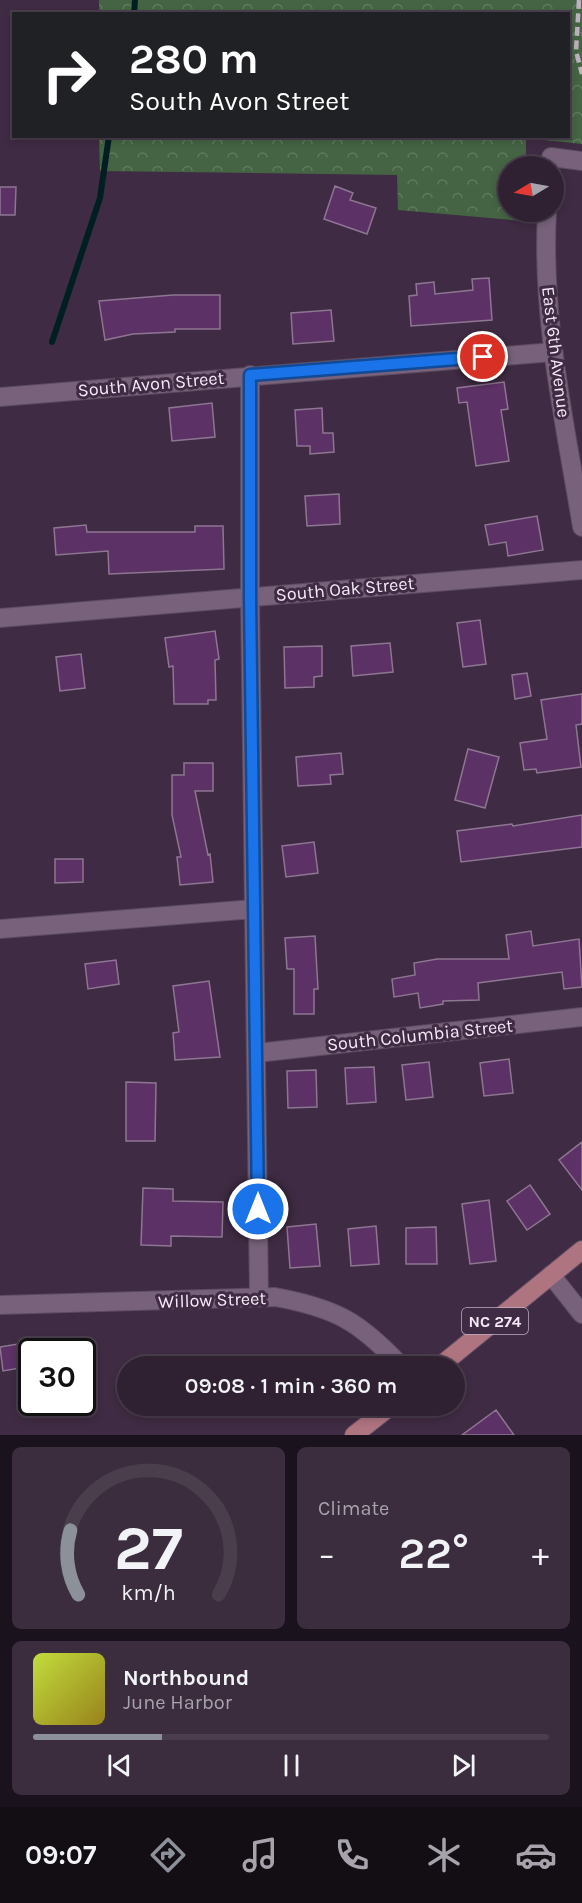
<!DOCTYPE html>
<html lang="en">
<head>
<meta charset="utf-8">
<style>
	body { margin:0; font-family:Karla,sans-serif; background:#3b2d3e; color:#f1f3f6; height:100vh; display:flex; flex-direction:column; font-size:22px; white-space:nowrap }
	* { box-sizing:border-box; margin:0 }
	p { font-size:20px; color:#a7a3ac }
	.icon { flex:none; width:33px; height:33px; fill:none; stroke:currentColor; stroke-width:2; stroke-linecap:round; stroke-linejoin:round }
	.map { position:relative; height:1435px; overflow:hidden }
	.side { display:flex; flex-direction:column; gap:12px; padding:12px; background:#1a121c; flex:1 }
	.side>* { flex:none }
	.banner { position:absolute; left:12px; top:12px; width:558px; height:126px; border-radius:0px; box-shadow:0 3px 9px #0003,0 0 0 2px #4a3e4d; background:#202124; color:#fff; overflow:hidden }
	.needle { width:39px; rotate:260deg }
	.controls { position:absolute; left:498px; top:156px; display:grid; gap:12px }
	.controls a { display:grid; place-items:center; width:66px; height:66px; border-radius:50%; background:#2f2032; box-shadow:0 3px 9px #0003,0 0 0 2px #4a3e4d; font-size:30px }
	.speed { position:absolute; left:18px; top:1338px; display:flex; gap:12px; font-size:30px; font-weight:700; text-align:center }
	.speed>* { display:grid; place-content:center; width:78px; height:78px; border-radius:50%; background:#2f2032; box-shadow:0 3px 9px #0003,0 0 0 2px #4a3e4d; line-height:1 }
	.speed .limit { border:3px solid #111; border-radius:9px; background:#fff; color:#111 }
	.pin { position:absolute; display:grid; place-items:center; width:51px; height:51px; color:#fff; margin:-26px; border:3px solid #fff; border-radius:50%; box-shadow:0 2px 6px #0007 }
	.me { position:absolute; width:66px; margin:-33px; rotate:0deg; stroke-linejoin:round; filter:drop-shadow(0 0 4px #0008) }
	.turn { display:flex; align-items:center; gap:21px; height:126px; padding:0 18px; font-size:27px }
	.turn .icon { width:78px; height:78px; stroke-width:2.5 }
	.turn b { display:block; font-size:42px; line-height:51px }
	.big { font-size:45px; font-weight:600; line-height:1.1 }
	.side .tile { flex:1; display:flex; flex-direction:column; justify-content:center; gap:9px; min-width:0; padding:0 21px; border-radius:9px; background:#3b2d3e }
	.side .dial { align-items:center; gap:0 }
	.dial svg { height:156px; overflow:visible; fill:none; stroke:#4a3e4d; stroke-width:7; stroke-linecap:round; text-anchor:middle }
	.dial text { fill:#f1f3f6; stroke:none }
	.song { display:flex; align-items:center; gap:18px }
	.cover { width:72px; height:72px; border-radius:9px; background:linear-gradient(135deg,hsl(70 70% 55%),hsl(50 70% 35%)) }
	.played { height:6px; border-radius:3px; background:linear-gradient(90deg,#8c9099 25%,#4a3e4d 25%) }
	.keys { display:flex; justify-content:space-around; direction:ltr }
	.heat { display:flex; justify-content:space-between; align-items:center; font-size:33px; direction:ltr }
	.side .tiles { flex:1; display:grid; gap:12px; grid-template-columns:1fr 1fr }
	.tile:last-child { grid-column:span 2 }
	.trip { position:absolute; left:117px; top:1356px; width:348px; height:60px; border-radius:30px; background:#2f2032; box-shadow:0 3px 9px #0003,0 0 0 2px #4a3e4d; font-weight:600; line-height:60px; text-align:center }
	.tab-bar { display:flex; height:96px; justify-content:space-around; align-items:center; background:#130d14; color:#a7a3ac }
	.tab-bar .icon { width:42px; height:42px }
	.tab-bar .selected { color:#8c9099 }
	.tab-bar b { font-size:27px; color:#f1f3f6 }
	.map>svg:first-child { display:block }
	.forest { fill:url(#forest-crowns) }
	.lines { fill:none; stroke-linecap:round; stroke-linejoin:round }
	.stream { stroke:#001f23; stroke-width:6 }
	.building { fill:#5c3165; stroke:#8d7691; stroke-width:1.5 }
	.street-casing { stroke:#5b4b5f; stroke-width:20 }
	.primary-casing { stroke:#5b4b5f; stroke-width:20 }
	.street { stroke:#77617b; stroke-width:18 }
	.primary { stroke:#ae7480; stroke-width:18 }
	.rail { stroke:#bfb0c2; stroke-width:4.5; stroke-dasharray:9 4.5; stroke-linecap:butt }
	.route-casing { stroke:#114b97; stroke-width:15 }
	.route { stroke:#1a73e8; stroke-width:10 }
	.labels { text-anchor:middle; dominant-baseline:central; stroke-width:6; stroke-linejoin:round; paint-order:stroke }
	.shield { fill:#3f2b43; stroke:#bfb0c2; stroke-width:1.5 }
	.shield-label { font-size:16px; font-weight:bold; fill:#f6e9f8 }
	.street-label { font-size:18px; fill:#f6e9f8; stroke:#3f2b43 }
</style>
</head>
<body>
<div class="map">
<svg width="582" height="1435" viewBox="0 0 582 1435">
	<defs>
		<pattern id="forest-crowns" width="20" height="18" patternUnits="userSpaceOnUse" patternTransform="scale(1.5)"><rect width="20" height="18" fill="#446443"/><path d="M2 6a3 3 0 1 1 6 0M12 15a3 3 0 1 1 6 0" fill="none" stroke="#607a5f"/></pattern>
	</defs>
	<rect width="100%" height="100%" fill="#3f2b43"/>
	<path class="forest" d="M 99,0 L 582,0 L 582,144 L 526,138 L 526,166 L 508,166 L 508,212 L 524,212 L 523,221 L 398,210 L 397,175 L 100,171 L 99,137 L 568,136 L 568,14 L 99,14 Z"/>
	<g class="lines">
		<path class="stream" d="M 134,14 L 135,0
			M 52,342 L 100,198 L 109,136"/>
	</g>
	<path class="building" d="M 335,186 L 353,193 L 350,200 L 376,208 L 367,234 L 324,219 Z
		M 0,187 L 16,187 L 15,215 L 0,215 Z
		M 489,278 L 492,320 L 411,326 L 409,296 L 417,295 L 416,284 L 434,282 L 435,294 L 473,290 L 472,279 Z
		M 173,295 L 220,295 L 220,329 L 175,329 L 175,332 L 133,334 L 105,340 L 99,301 Z
		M 331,310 L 334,341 L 293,344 L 291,313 Z
		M 504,382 L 508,409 L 501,410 L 509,461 L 476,466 L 467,402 L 459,403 L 457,388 Z
		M 212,403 L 215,437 L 172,441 L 169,408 Z
		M 322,408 L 323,433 L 333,433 L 334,452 L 310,454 L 310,446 L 297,446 L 295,410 Z
		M 339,494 L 340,524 L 307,526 L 305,496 Z
		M 537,516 L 543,550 L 508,556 L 506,542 L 489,545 L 485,525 Z
		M 86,525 L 87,532 L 195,532 L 195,526 L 223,526 L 224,569 L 109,574 L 108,551 L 56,555 L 54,528 Z
		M 480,620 L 486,664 L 463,667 L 457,623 Z
		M 215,631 L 219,659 L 215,660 L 216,700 L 208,700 L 208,704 L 174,704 L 173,666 L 169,667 L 165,638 Z
		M 390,643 L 393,672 L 353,676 L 351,646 Z
		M 322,646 L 322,676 L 314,677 L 314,687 L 285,688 L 284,647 Z
		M 81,654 L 85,688 L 60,691 L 56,657 Z
		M 527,673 L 531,696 L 515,699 L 512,675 Z
		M 582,694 L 582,724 L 576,725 L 581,767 L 537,773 L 536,769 L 524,770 L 520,743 L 547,739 L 541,700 Z
		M 468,749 L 499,757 L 485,808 L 455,800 Z
		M 341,753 L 343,774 L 330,775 L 331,784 L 298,786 L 296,757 Z
		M 184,763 L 213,763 L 213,791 L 195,791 L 208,855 L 210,854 L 213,882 L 180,885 L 177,857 L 181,857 L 172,815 L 172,775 L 184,775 Z
		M 582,815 L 582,847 L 461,862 L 457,831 L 512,824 L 513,826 Z
		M 314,842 L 318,873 L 286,877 L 282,846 Z
		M 55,859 L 83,859 L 83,882 L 55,883 Z
		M 531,931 L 533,946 L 579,939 L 582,987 L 564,989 L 562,972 L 478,983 L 479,1000 L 443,1001 L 443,1004 L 420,1008 L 418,993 L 394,997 L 392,979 L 415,975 L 414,963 L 437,959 L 509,959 L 506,935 Z
		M 315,936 L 318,989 L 314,989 L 314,1014 L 294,1014 L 294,969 L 287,969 L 285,938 Z
		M 116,960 L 119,984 L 88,989 L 85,964 Z
		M 209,981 L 220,1057 L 175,1060 L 173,1033 L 179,1032 L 173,986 Z
		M 509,1059 L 513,1093 L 484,1096 L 480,1063 Z
		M 429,1062 L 433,1097 L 406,1100 L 402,1065 Z
		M 374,1067 L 376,1102 L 347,1104 L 345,1068 Z
		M 316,1070 L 317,1107 L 288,1108 L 287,1071 Z
		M 126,1082 L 156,1083 L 155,1141 L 126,1141 Z
		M 582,1142 L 582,1190 L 559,1160 Z
		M 530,1185 L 550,1214 L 527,1230 L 507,1201 Z
		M 143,1188 L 173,1189 L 173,1201 L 223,1202 L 222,1237 L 171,1236 L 171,1246 L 141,1245 Z
		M 489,1200 L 496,1261 L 470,1264 L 462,1204 Z
		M 316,1224 L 320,1266 L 290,1268 L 287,1227 Z
		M 376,1226 L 379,1264 L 351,1266 L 348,1229 Z
		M 436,1227 L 437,1264 L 406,1264 L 406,1228 Z
		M 30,1342 L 32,1366 L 3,1371 L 0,1347 Z
		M 496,1410 L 514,1435 L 462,1435 Z"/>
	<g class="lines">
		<g class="street-casing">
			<path id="street" d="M 550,166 L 551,157 L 582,161
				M 547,212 C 541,318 565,423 582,527
				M 250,375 L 250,597 L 259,1297
				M 0,397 L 553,352
				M 0,618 L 582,570
				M 0,929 L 254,909
				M 257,1053 L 582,1017
				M 551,1275 L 582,1314
				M 0,1305 L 275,1297 C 336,1308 360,1322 401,1366"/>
		</g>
		<g class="primary-casing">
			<path id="primary" d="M 440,1366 L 582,1250
				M 354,1435 L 391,1406"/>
		</g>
		<use href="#street" class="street"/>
		<use href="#primary" class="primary"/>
		<path class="rail" d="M 579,0 L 576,51 L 582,74"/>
	</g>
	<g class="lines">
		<g class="route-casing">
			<path id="route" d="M 258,1209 L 250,597 L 250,375 L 483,357"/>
		</g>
		<use href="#route" class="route"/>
	</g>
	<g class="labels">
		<rect class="shield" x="462" y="1308" width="66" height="26" rx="4.5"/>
		<g class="shield-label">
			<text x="495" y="1321">NC 274</text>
		</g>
		<g class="street-label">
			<text transform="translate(556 352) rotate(83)">East 6th Avenue</text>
			<text transform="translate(151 384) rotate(-5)">South Avon Street</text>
			<text transform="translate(345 589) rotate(-5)">South Oak Street</text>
			<text transform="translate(420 1035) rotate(-6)">South Columbia Street</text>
			<text transform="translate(212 1300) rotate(-2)">Willow Street</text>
		</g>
	</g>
</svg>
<div class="controls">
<a><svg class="needle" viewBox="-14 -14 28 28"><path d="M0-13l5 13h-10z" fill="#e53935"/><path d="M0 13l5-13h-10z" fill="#a7a3ac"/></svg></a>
</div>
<div class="speed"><div class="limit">30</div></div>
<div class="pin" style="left:483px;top:357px;background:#d93025"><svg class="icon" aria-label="arrive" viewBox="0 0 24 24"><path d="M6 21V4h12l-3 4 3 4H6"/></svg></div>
<svg class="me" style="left:258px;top:1209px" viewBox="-20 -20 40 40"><circle r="17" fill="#1a73e8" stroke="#fff" stroke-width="3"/><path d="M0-11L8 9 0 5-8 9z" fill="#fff"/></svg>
<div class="trip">09:08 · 1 min · 360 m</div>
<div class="banner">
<div class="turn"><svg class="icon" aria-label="right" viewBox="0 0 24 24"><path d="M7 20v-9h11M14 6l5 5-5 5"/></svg><div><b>280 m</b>South Avon Street</div></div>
</div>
</div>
<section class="side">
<div class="tiles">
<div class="tile dial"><svg viewBox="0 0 100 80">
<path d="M14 69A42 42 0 1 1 86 69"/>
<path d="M14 69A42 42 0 0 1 10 36" stroke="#8c9099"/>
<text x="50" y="56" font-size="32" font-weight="700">27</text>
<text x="50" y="72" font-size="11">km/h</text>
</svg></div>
<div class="tile"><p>Climate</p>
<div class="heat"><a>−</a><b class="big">22°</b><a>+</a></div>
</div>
<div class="tile">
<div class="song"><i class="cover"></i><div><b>Northbound</b><p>June Harbor</p></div></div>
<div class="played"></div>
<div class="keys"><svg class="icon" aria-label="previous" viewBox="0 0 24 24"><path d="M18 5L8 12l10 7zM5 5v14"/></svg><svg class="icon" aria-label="pause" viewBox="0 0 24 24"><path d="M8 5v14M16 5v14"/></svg><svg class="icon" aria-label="next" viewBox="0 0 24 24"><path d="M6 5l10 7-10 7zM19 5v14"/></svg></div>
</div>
</div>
</section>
<nav class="tab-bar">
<b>09:07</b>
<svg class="icon selected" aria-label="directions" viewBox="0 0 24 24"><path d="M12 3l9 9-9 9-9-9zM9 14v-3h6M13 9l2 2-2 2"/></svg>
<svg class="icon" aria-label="music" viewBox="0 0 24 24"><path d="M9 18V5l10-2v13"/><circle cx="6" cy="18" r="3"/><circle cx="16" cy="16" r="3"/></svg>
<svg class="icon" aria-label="phone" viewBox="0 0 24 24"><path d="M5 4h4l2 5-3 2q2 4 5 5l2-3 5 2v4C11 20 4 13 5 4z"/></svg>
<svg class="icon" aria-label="climate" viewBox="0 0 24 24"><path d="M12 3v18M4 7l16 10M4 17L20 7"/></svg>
<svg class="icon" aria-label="car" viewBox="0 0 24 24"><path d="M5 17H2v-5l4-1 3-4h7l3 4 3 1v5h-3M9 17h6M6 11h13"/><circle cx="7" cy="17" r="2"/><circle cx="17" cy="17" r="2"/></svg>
</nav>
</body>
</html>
